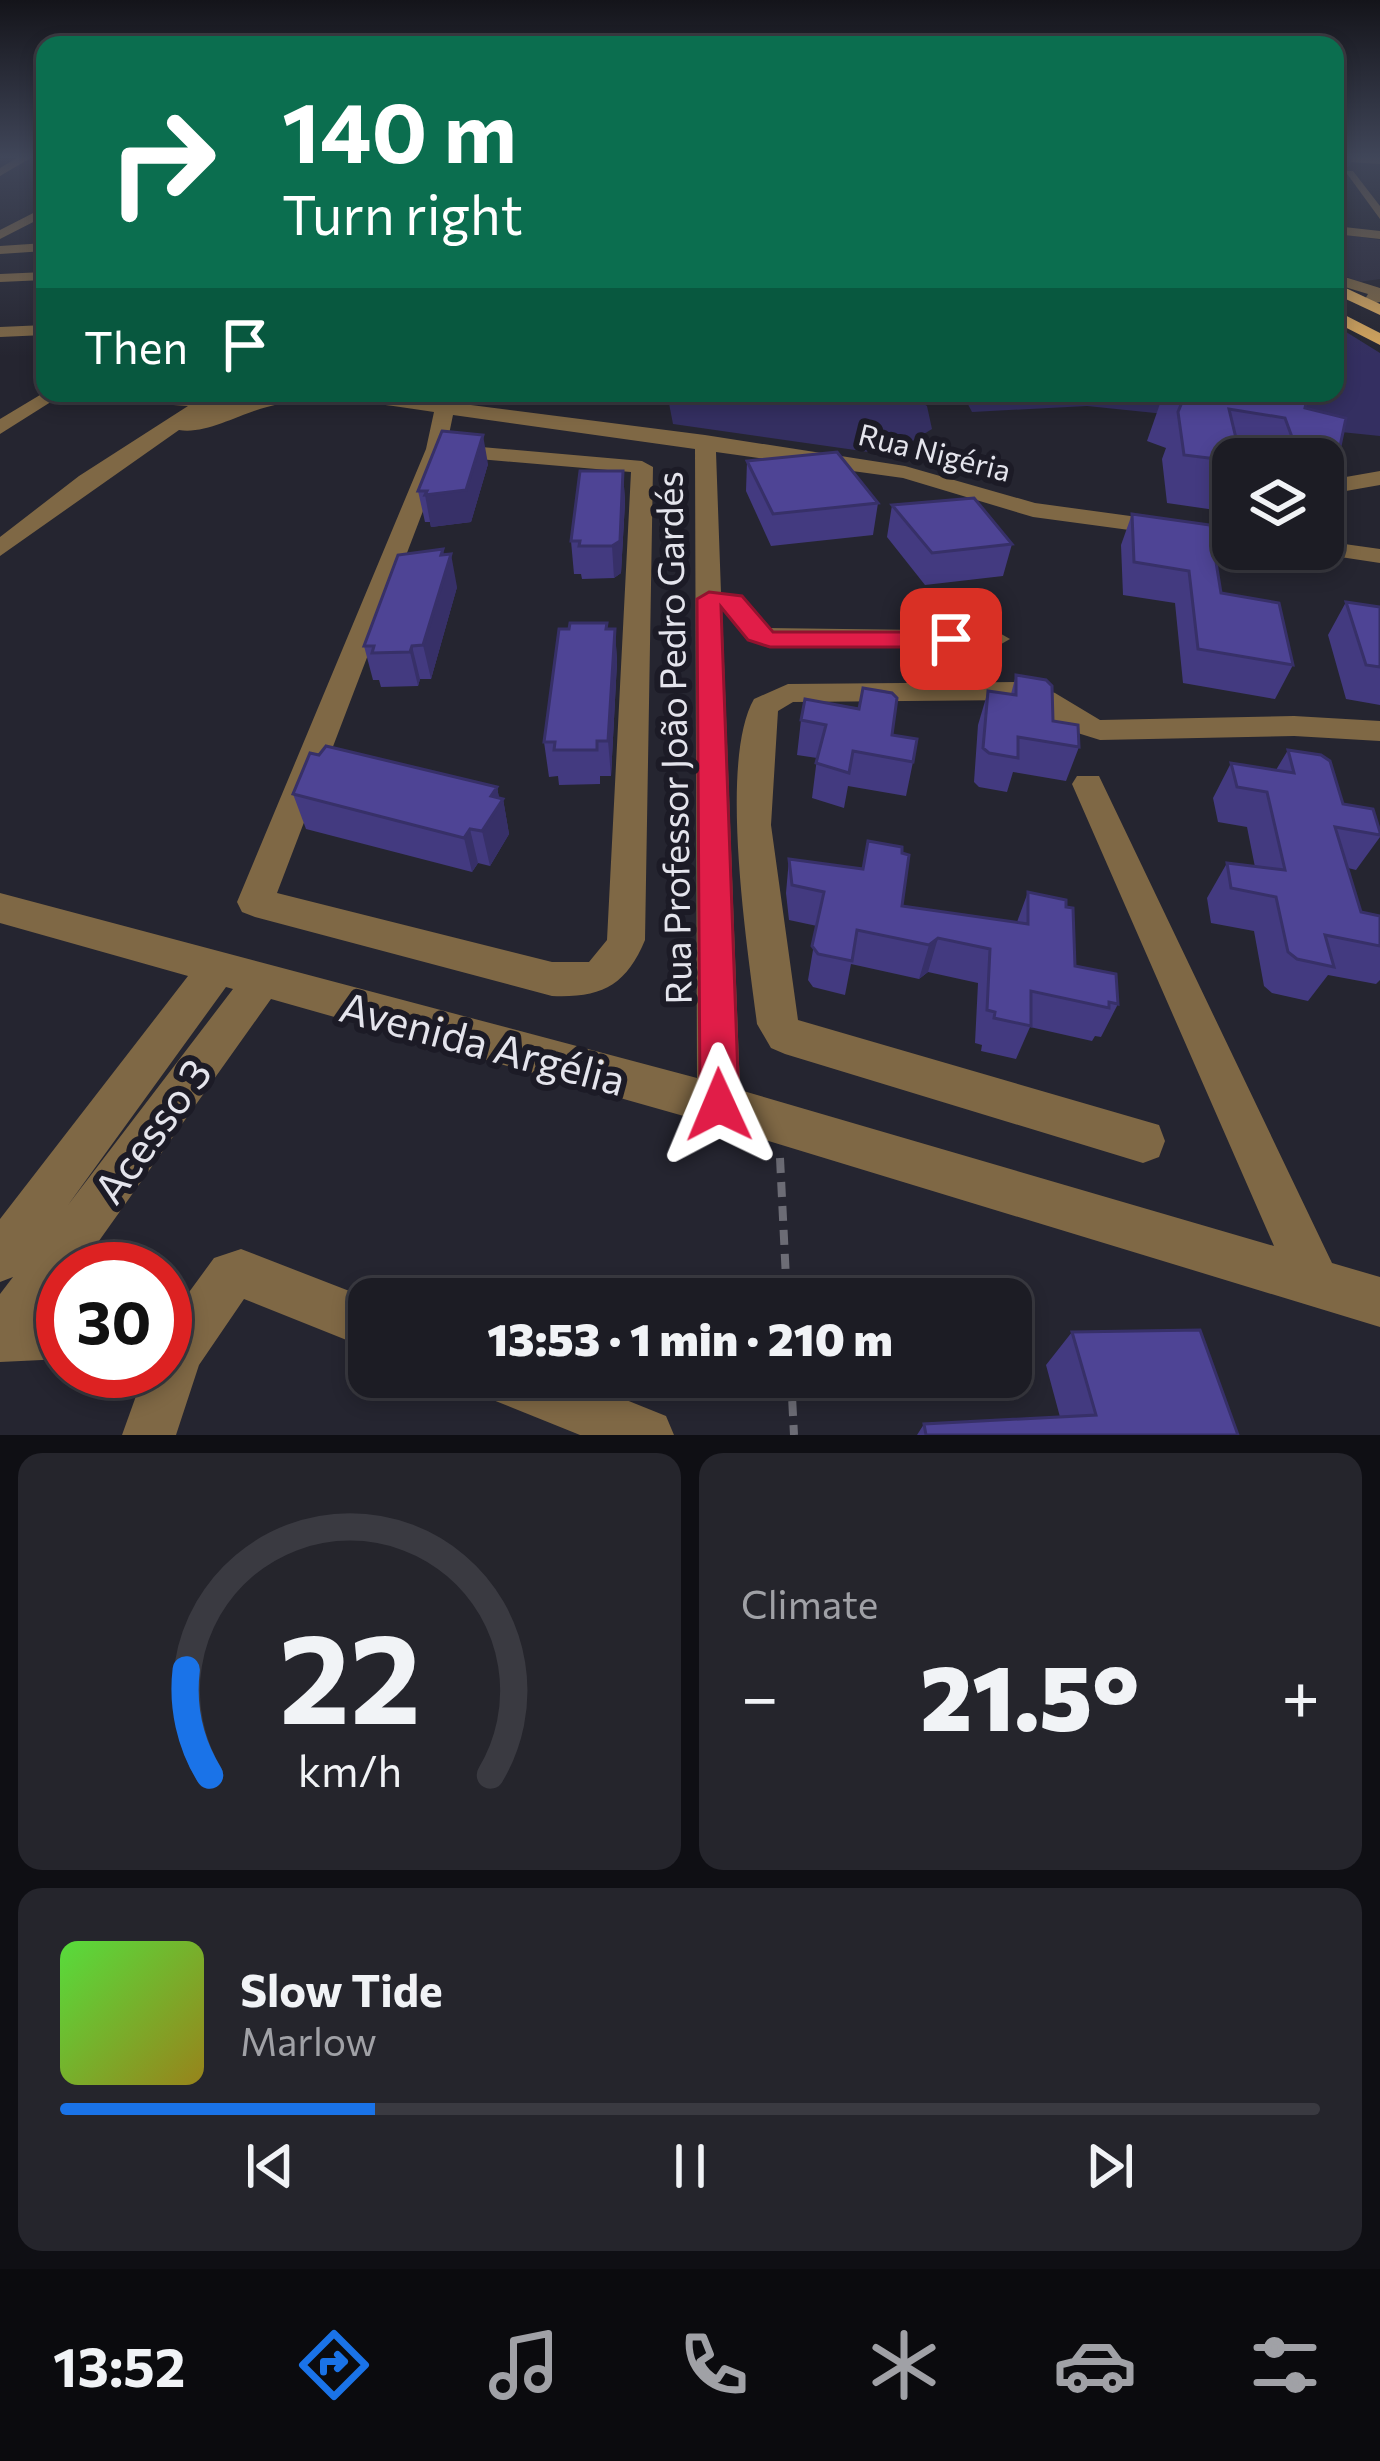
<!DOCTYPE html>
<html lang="en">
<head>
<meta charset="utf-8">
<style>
	body { margin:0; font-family:Commissioner,sans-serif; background:#25252c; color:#f1f3f6; height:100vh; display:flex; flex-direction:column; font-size:45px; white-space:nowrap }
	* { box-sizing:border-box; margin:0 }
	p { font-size:39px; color:#a0a1a6 }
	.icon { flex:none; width:66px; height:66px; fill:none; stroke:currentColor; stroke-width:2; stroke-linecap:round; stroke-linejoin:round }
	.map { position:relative; height:1435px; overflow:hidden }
	.side { display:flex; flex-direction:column; gap:18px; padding:18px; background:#0f0f14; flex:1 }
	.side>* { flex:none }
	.banner { position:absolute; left:36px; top:36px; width:1308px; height:366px; border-radius:24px; box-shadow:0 6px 18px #0003,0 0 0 3px #3a3a41; background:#0b6e4f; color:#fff; overflow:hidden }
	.fabs { position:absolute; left:1212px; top:438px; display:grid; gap:24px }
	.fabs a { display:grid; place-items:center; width:132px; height:132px; border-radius:24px; background:#1c1c24; box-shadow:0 6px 18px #0003,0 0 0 3px #3a3a41; font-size:60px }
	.speed { position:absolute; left:36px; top:1242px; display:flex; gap:24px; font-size:60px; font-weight:700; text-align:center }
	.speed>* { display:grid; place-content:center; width:156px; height:156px; border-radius:50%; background:#1c1c24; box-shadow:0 6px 18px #0003,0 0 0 3px #3a3a41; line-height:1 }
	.speed .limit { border:18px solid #d22; background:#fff; color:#111 }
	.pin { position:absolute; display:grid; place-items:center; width:102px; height:102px; color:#fff; margin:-51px; border-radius:24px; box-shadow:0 6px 18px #0006 }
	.me { position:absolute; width:132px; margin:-66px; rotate:359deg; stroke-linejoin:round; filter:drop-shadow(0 0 9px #0008) }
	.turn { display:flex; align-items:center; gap:42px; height:252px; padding:0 48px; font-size:54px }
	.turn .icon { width:156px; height:156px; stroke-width:2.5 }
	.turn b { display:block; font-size:84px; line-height:102px }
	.then { display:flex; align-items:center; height:114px; padding:0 48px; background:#0003; gap:24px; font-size:45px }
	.big { font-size:90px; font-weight:800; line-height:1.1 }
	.side .card { flex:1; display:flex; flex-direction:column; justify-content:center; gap:18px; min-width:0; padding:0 42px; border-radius:24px; background:#25252c }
	.side .dial { align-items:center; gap:0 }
	.dial svg { height:312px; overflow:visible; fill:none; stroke:#3a3a41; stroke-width:7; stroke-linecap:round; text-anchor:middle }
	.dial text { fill:#f1f3f6; stroke:none }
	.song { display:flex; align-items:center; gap:36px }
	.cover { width:144px; height:144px; border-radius:18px; background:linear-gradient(135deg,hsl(110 70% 55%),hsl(50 70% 35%)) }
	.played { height:12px; border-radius:6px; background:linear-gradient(90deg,#1a73e8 25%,#3a3a41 25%) }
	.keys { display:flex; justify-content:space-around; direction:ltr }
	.heat { display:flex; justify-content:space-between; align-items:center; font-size:66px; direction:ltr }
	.side .tiles { flex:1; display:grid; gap:18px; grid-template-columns:1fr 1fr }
	.card:last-child { grid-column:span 2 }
	.trip { position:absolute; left:348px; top:1278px; width:684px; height:120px; border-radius:24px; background:#1c1c24; box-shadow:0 6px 18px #0003,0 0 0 3px #3a3a41; font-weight:800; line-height:120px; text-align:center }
	.tab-bar { display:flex; height:192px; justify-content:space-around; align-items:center; background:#0b0b0e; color:#a0a1a6 }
	.tab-bar .icon { width:84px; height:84px }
	.tab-bar .current { color:#1a73e8 }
	.tab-bar b { font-size:54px; color:#f1f3f6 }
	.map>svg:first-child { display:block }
	.built { fill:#2f2e3f }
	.green { fill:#342f61 }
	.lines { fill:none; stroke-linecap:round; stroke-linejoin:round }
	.stream { stroke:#3a2c7b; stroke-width:6 }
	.path { stroke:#6c6c75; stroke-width:8; stroke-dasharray:15 9; stroke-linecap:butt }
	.minor { fill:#7f6845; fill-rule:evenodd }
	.major { fill:#d8a85d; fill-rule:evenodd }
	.wall { fill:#433a80 }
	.shaded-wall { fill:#373068 }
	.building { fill:#4e4495; stroke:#373068; stroke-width:3 }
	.route { fill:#e11d48; stroke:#92132f; stroke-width:3 }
	.labels { text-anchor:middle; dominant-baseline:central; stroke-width:12; stroke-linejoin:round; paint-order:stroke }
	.far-street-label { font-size:30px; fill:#e4e4ec; stroke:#1c1b26 }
	.street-label { font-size:36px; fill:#e4e4ec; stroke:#1c1b26 }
	.near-street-label { font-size:42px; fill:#e4e4ec; stroke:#1c1b26 }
</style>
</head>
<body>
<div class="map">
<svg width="1380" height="1435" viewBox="0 0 1380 1435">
	<rect width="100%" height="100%" fill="#252530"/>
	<path class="built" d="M 1335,233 L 1380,240 L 1380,279 L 1359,282 L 1335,272 Z"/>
	<path class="green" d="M 1335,325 L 1380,353 L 1380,436 L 1087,406 L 972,412 L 962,393 L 1335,393 Z
		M 667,393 L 908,393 L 927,406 L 932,429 L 890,455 L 673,424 Z"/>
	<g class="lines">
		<path class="stream" d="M 811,393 L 817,400"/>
		<path class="path" d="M 780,1158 L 787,1299
			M 791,1377 L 794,1435"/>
		<path class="minor" d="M 20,156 L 34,156 L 0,176 L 0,168 Z
			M 1353,157 L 1380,158 L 1380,164 L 1349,162 Z
			M 1345,171 L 1353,171 L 1380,206 L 1380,219 Z
			M 45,207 L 45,216 L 0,239 L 0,230 Z
			M 1335,226 L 1380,231 L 1380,239 L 1335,234 Z
			M 45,243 L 45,251 L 0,254 L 0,246 Z
			M 45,272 L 45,280 L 0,282 L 0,274 Z
			M 1335,274 L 1380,288 L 1380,302 L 1361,306 L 1368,294 L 1335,284 Z
			M 45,325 L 45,335 L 0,337 L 0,327 Z
			M 45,392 L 65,393 L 0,434 L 0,419 Z
			M 75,393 L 205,396 L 214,405 L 249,401 L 262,393 L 377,393 L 705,435 L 905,466 L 1035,503 L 1233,530 L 1233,544 L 1033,517 L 903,478 L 716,452 L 721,593 L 742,596 L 767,628 L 996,631 L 1010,639 L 996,647 L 770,648 L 747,640 L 722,608 L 740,1090 L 1274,1246 L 1072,784 L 1077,776 L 1099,776 L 1332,1263 L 1380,1277 L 1380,1327 L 719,1126 L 271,999 L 79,1269 L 63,1269 L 63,1291 L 51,1308 L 63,1307 L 63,1359 L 0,1362 L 0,1294 L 13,1277 L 0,1282 L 0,1219 L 188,976 L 0,923 L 0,893 L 697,1078 L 695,449 L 453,415 L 447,444 L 642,461 L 653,467 L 645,940 C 626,986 601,998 552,996 L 255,917 L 242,912 L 237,902 L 426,449 L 434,412 C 381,405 321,392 267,407 C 242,413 205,435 179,430 L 0,556 L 0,537 L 79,476 L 188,406 L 84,399 ZM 444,456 L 631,472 L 607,940 L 589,962 L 552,962 L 277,893 ZM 226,987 L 233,989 L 68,1205 Z
			M 1380,471 L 1380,485 L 1323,495 L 1323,481 Z
			M 1323,541 L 1380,549 L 1380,563 L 1314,553 L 1312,549 L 1323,549 Z
			M 1024,682 L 1055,693 L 1100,720 L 1294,716 L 1380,721 L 1380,741 L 1294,736 L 1100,740 L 1068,730 L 1022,700 L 793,702 L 778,711 L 771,825 L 798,1020 L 1159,1125 L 1165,1141 L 1159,1157 L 1143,1163 L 785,1054 L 771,1048 L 757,1024 C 748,950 718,762 754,699 L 788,684 Z
			M 241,1249 L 370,1299 L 369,1349 L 244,1299 L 199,1365 L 176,1435 L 122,1435 L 145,1371 L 165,1371 L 165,1325 L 214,1258 Z
			M 476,1377 L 569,1377 L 666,1416 L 674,1435 L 580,1435 L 483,1396 Z"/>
		<path class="major" d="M 1335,283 L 1380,304 L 1380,315 L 1335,294 Z
			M 1335,310 L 1380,333 L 1380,345 L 1335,322 Z"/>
	</g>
	<path class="wall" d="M 1335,156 L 1353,156 L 1349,166 L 1342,168 L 1335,167 Z
		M 1163,395 L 1305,408 L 1339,451 L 1323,485 L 1323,459 L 1233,459 L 1233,483 L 1222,511 L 1167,503 L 1162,459 L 1166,448 L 1147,441 Z
		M 747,461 L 878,503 L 873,535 L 771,546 L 746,491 Z
		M 488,464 L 471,522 L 431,527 L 430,522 L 425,522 L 418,491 Z
		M 623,471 L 625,502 L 621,573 L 614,578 L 582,579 L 581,574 L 574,574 L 571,541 Z
		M 892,505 L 1012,544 L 1003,576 L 925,585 L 887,537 Z
		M 1132,514 L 1221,593 L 1293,665 L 1275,699 L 1183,683 L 1175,603 L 1123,595 L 1121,545 Z
		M 457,587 L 431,679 L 420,679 L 418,686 L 381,687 L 379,680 L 373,680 L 364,646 Z
		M 1346,602 L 1380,607 L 1380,705 L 1346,699 L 1328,635 Z
		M 607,629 L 615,629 L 617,662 L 611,776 L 600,776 L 600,784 L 559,785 L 558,776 L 549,777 L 544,742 Z
		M 1016,675 L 1053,721 L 1079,747 L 1066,781 L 1013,772 L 1007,792 L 979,787 L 974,782 L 978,725 L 988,691 L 1011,694 Z
		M 859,709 L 892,735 L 913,762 L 906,796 L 848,786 L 844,808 L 812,798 L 817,758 L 797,755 L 801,720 Z
		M 1288,750 L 1343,804 L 1380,832 L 1380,837 L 1356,870 L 1348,868 L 1361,912 L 1380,916 L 1380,980 L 1376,984 L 1328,975 L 1308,1001 L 1272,993 L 1264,986 L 1254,931 L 1211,923 L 1207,898 L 1227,863 L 1255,867 L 1247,827 L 1218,822 L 1213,798 L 1231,763 L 1276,770 Z
		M 497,787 L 499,798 L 503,799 L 509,834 L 490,866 L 478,863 L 472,872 L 306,829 L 293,794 Z
		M 789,859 L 902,906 L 1017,922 L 1028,892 L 1075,966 L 1118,1004 L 1101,1037 L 1095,1036 L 1092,1041 L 1030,1027 L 1016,1059 L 981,1051 L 982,1045 L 975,1043 L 978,983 L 928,972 L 919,979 L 851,964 L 845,995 L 813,987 L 808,980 L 817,926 L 789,920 L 786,893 Z
		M 1072,1332 L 1238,1435 L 917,1435 L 924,1424 L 1060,1417 L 1046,1365 Z"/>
	<path class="shaded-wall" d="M 1347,156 L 1353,156 L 1349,166 L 1342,168 Z
		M 483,435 L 488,464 L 471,522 L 431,527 L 425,495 Z
		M 623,471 L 625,502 L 621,573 L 614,578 L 612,546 Z
		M 443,549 L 446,569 L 451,554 L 457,587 L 431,679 L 423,645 Z
		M 615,629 L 617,662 L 611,776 L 608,741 Z
		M 412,646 L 420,679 L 418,686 L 410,652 Z
		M 497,787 L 500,804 L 503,799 L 509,834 L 490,866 L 482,831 L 491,796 Z
		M 470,829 L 478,863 L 472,872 L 464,838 Z
		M 938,938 L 928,972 L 919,979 L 929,945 Z"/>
	<path class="building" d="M 1183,393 L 1286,393 L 1307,399 L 1305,408 L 1346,418 L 1339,451 L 1296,448 L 1285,418 L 1229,409 L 1241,459 L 1233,459 L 1233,461 L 1184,455 L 1178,412 L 1182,402 L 1163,395 Z
		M 442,431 L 483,435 L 466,490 L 425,495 L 427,491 L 418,491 Z
		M 837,452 L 878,503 L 773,514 L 747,461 Z
		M 580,471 L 623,471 L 620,541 L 612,546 L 579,546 L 580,541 L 571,541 Z
		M 974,498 L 1012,544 L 932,553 L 892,505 Z
		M 1132,514 L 1210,525 L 1221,593 L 1279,603 L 1293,665 L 1198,649 L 1189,571 L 1134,562 Z
		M 443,549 L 441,555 L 451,554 L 423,645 L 412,646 L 410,652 L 372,653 L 374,646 L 364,646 L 398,555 Z
		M 1346,602 L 1380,607 L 1380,667 L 1366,665 Z
		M 570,623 L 607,623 L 606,629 L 615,629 L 608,741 L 597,741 L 597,750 L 554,750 L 555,742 L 544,742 L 559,629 L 569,629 Z
		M 1016,675 L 1046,680 L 1052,686 L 1053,721 L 1078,725 L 1079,747 L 1018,737 L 1018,758 L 989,753 L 983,748 L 988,691 L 1016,695 Z
		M 863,688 L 892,693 L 897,698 L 892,735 L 917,739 L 913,762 L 853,751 L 849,773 L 816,763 L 826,725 L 801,720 L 805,699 L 859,709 Z
		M 326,746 L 497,787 L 491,796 L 503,799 L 482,831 L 470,829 L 464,838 L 293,794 L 310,753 L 319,755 Z
		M 1288,750 L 1321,755 L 1330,761 L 1343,804 L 1373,809 L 1380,832 L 1380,835 L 1335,827 L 1361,912 L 1380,916 L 1380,946 L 1325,935 L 1334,967 L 1297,959 L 1288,952 L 1276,897 L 1231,888 L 1227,863 L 1285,870 L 1267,792 L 1237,787 L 1231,763 L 1294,773 Z
		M 868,841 L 902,847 L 902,853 L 909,855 L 902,906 L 1028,924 L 1028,892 L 1066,900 L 1066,907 L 1073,908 L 1075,966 L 1116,974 L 1118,1004 L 1109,1002 L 1109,1008 L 1031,991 L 1031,1026 L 994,1018 L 995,1012 L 987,1010 L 990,949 L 938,938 L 929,945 L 857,930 L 852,961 L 818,954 L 812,946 L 824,892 L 792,885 L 789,859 L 863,869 Z
		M 1200,1330 L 1238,1435 L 926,1435 L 924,1424 L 1096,1415 L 1072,1332 Z"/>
	<linearGradient id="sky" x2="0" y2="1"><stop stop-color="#14141a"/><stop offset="0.44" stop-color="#404659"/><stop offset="1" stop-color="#404659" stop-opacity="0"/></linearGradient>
	<rect width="1380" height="357" fill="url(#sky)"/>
	<path class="route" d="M 709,592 L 742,596 L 773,632 L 951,632 L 963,639 L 951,647 L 770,647 L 748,640 L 721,607 L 739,1105 L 733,1118 L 719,1124 L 705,1118 L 700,1105 L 697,599 Z"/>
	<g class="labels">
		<g class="far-street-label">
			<text transform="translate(935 451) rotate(14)">Rua Nigéria</text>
		</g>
		<g class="street-label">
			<text transform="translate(672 738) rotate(-91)">Rua Professor João Pedro Gardés</text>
		</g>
		<g class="near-street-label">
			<text transform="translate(483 1042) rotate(15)">Avenida Argélia</text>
			<text transform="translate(151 1130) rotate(-54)">Acesso 3</text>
		</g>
	</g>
</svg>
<div class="fabs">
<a><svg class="icon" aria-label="layers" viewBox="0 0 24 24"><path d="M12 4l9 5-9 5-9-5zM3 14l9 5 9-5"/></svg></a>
</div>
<div class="speed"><div class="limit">30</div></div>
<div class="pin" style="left:951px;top:639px;background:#d93025"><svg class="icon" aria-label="arrive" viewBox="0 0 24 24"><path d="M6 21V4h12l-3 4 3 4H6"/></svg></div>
<svg class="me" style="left:719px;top:1105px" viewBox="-20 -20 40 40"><path d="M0-17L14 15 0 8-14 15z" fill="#e11d48" stroke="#fff" stroke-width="4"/></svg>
<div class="trip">13:53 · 1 min · 210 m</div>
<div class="banner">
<div class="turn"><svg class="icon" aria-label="right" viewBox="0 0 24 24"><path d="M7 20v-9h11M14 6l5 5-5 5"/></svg><div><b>140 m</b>Turn right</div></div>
<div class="then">Then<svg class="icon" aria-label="arrive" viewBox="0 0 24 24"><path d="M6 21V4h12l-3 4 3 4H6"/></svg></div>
</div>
</div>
<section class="side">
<div class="tiles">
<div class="card dial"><svg viewBox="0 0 100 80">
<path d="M14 69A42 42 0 1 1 86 69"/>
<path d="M14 69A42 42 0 0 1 8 42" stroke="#1a73e8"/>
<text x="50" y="56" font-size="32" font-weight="700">22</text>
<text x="50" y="72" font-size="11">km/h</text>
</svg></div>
<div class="card"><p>Climate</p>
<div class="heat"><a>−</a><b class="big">21.5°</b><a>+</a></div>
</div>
<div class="card">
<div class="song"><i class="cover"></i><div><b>Slow Tide</b><p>Marlow</p></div></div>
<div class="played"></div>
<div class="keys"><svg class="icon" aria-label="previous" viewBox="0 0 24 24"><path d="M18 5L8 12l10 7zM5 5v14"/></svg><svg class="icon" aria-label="pause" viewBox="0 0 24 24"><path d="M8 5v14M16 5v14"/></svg><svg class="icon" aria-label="next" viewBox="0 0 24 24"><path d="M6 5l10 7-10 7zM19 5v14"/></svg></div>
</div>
</div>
</section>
<nav class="tab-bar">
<b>13:52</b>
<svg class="icon current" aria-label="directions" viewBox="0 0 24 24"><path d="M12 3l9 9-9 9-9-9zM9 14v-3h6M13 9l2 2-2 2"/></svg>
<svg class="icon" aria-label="music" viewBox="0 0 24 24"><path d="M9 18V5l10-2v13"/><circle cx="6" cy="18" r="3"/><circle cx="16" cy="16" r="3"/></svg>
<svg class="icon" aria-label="phone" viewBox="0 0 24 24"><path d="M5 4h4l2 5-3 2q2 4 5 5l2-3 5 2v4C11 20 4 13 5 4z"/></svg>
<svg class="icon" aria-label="climate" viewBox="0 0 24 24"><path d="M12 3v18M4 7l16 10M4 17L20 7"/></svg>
<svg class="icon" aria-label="car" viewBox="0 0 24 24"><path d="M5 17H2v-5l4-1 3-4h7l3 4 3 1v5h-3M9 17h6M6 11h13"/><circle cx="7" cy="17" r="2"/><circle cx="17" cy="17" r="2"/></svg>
<svg class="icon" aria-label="filters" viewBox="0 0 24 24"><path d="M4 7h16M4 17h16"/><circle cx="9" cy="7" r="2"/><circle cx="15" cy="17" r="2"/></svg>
</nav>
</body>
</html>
